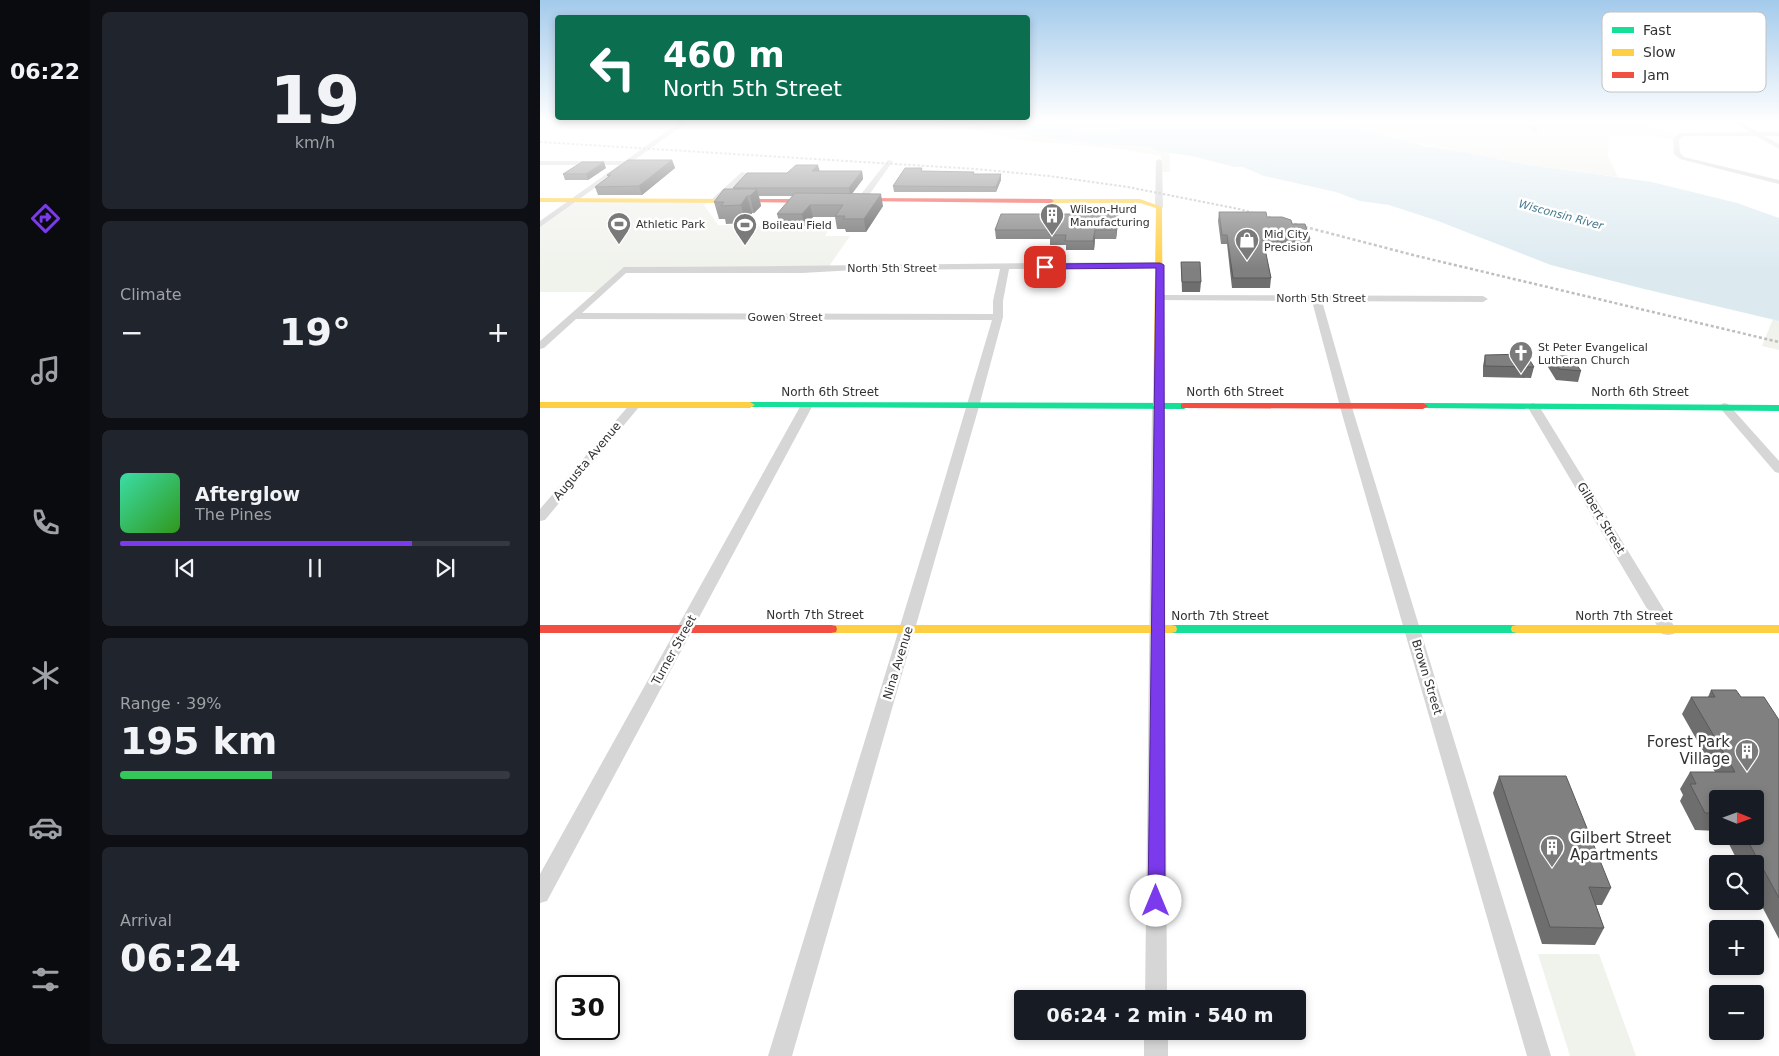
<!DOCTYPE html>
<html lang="en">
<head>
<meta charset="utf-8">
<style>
	body { margin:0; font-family:"DejaVu Sans",sans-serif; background:#20242c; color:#f1f3f6; height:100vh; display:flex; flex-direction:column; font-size:19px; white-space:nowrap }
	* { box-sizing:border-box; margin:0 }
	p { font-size:16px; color:#9ea1a6 }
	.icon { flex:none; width:28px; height:28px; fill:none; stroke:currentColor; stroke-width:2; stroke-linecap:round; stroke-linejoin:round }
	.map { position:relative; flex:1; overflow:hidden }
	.sheet { display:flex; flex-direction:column; gap:12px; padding:12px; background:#0d0f14; width:450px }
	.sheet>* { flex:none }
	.guide { position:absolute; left:15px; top:15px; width:475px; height:105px; border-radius:5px; box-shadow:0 2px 8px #0003; background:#0b6e4f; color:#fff; overflow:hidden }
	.needle { width:32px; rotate:91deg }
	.tools { position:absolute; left:1169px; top:790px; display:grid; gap:10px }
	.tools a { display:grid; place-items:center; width:55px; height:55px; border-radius:5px; background:#171b24; box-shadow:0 2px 8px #0003; font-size:25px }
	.speed { position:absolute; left:15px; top:975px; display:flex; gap:10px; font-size:25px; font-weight:700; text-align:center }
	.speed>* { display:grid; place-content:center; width:65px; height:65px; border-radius:50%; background:#171b24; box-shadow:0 2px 8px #0003; line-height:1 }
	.speed .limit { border:2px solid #111; border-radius:8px; background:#fff; color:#111 }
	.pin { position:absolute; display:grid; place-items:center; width:42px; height:42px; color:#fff; margin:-21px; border-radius:10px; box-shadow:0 2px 8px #0006 }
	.me { position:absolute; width:55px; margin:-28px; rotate:0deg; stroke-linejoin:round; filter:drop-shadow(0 0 4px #0008) }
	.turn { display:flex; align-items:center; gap:18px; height:105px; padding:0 25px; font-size:22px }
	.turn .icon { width:65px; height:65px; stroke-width:2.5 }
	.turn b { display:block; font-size:35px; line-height:42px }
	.big { font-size:38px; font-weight:700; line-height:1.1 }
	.sheet .tile { flex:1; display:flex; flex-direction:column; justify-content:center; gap:8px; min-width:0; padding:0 18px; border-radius:8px; background:#20242c }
	.sheet .dial { align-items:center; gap:0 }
	.dial b { font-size:65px; line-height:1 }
	.song { display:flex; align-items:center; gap:15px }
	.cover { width:60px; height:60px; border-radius:8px; background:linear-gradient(135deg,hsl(160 70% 55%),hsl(110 70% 35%)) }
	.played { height:5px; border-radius:2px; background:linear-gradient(90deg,#7c3aed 75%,#363941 75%) }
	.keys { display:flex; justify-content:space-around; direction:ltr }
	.heat { display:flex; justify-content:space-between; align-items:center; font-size:28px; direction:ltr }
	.charge { height:8px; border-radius:4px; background:linear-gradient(90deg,#34c759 39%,#363941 0) }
	.trip { position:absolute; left:474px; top:990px; width:292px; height:50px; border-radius:5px; background:#171b24; box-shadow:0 2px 8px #0003; font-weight:700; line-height:50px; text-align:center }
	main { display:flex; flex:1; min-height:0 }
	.tabs { display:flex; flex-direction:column; width:90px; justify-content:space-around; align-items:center; background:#090b0e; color:#9ea1a6 }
	.tabs .icon { width:35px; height:35px }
	.tabs .selected { color:#7c3aed }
	.tabs b { font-size:22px; color:#f1f3f6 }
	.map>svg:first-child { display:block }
	.green { fill:#f0f2ec }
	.water { fill:#dceaf0 }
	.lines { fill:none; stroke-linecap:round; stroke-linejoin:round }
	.street { fill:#d6d6d6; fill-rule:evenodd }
	.fast { fill:#16e098; fill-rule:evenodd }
	.slow { fill:#ffcf43; fill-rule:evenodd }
	.jam { fill:#f24e42; fill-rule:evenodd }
	.rail-far1 { stroke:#bebebe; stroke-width:2; stroke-dasharray:2.5 2; stroke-linecap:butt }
	.rail { stroke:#bebebe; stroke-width:2.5; stroke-dasharray:3 2.5; stroke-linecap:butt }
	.wall { fill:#6e6e6e }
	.shaded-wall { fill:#5a5a5a }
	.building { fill:#808080; stroke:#5a5a5a }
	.route { fill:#7c3aed; stroke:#51269a }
	.labels { text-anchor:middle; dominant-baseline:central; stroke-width:5; stroke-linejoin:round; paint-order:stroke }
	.far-poi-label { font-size:11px; fill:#323232; stroke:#fff; text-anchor:start }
	.far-water-label { font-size:11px; font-style:italic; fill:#46798e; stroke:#fff }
	.far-street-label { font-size:11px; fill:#323232; stroke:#fff }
	.street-label { font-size:12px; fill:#323232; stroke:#fff }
	.near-poi-label { font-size:15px; fill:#323232; stroke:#fff; text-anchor:end }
	.key { fill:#fff; stroke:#c2c2c2; stroke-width:1 }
	.key-label { font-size:14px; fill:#323232 }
</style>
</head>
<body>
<main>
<nav class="tabs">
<b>06:22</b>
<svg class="icon selected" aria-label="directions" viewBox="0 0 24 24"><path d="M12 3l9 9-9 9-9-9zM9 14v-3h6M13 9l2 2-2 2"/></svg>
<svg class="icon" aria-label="music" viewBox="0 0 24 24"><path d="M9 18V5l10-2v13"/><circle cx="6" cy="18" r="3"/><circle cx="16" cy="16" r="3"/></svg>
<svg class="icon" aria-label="phone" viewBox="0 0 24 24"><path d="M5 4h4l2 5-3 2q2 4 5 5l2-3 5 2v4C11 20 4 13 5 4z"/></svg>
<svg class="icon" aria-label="climate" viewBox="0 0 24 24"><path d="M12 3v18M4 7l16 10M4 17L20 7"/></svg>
<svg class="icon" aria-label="car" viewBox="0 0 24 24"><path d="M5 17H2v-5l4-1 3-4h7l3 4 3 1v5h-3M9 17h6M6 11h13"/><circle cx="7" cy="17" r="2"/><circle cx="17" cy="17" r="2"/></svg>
<svg class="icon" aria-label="filters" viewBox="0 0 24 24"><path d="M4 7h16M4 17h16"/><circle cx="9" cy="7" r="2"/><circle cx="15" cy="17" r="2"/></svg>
</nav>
<section class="sheet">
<div class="tile dial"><b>19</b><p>km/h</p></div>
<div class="tile"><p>Climate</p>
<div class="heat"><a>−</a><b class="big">19°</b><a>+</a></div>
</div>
<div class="tile">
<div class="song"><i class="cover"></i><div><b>Afterglow</b><p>The Pines</p></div></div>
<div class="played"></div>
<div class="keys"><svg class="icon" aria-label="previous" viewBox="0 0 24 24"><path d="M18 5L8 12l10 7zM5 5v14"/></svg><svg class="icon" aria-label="pause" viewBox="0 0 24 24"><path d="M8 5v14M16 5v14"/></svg><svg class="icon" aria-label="next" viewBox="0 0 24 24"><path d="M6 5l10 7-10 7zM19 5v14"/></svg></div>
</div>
<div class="tile"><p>Range · 39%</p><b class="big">195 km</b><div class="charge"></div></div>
<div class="tile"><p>Arrival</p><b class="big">06:24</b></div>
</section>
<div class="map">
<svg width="1239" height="1056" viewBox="0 0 1239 1056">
	<rect width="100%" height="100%" fill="#fff"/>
	<path class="green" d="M 328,121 L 423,121 L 438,126 L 469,128 L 496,137 L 547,143 L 611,147 L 619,151 L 630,152 L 630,172 L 622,172 L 621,156 L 580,149 L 482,140 L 433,130 Z
		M 500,121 L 557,121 L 578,129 C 563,139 518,126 500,121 Z
		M 802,121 L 1105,121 L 1117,130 L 1141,134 L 1136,140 L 1113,136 L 1069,136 L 1068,156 L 1078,177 L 983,164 L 925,152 L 869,142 L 818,128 Z
		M 33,201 L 168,201 L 164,205 L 178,225 L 283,227 L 289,229 L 285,236 L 310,236 L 287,269 L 83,270 L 59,292 L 0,292 L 0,225 Z
		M 1233,319 L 1239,321 L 1239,350 L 1222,346 Z
		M 998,954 L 1059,954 L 1096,1056 L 1030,1056 Z"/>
	<path class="water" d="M 423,121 L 500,121 L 536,130 L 562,132 L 571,132 L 578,129 L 557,121 L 802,121 L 818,128 L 885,146 L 925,152 L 983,164 L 1112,182 L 1197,203 L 1239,218 L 1239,321 L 1100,288 L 1011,265 L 898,221 L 849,205 L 820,201 L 796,192 L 724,176 L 703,167 L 694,167 L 652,156 L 616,151 L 611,147 L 547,143 L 496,137 L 469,128 L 438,126 Z"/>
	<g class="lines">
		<path class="street" d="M 141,121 L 149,121 L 0,227 L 0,221 L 79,165 L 0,165 L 0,161 L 85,161 Z
			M 980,121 L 988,121 L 1000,131 L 995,132 Z
			M 1192,121 L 1200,121 L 1218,132 L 1239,132 L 1239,136 L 1225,136 L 1239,144 L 1239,149 L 1216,136 L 1143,136 L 1139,140 L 1140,153 L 1144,157 L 1239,180 L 1239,184 L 1140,159 L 1134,154 L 1133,140 L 1139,133 L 1209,132 Z
			M 619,159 L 622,161 L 623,207 L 619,209 L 615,207 L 616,161 Z
			M 348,160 L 353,161 L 324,202 L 318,202 L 318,198 Z
			M 202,172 L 209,174 L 179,202 L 173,202 L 173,198 Z
			M 620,262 L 623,263 L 623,267 L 469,269 L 463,301 L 463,317 L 438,410 L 252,1056 L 228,1056 L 398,502 L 452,320 L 36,319 L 4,348 L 0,349 L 0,341 L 84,267 C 263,267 441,263 620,262 ZM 460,269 L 453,301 L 453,314 L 42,313 L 86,273 L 262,273 L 315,270 Z
			M 620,295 L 943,296 L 948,299 L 943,302 L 782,301 L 814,414 L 1011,1056 L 987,1056 L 802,414 L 772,301 L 617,300 L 615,298 Z
			M 95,402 L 101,405 L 99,407 L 5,520 L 0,521 L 0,509 L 91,403 Z
			M 267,402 L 273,405 L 7,901 L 0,903 L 0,874 L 261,405 Z
			M 618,403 L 624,406 L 627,999 L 605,999 L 612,406 Z
			M 993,403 L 999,406 L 1134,626 L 1136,630 L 1134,634 L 1128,635 L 1122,634 L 987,406 Z
			M 1184,403 L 1188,404 L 1239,461 L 1239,473 L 1235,472 L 1180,408 L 1178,406 Z
			M 604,1031 L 628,1031 L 628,1056 L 604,1056 Z"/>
		<path class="fast" d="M 210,402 L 644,403 L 649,406 L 644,409 L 207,407 L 205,405 Z
			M 883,403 L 1239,405 L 1239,411 L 880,408 L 880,404 Z
			M 631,625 L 977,625 L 982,626 L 983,629 L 982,632 L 977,633 L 631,633 L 626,632 L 625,629 L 626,626 Z"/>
		<path class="slow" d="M 0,198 L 201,199 L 204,201 L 201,203 L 0,202 Z
			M 600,199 L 622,207 L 623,406 L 618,409 L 613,406 L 616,208 L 600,203 L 511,203 L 508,201 L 511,199 Z
			M 0,402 L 210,402 L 215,405 L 210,408 L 0,408 Z
			M 291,625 L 631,625 L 636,626 L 637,629 L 636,632 L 631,633 L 291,633 L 286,632 L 285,629 L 286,626 Z
			M 977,625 L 1239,625 L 1239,633 L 977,633 L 972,632 L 971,629 L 972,626 Z"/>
		<path class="jam" d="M 316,198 L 511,199 L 514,201 L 511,203 L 314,201 L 313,200 Z
			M 201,199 L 274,199 L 277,201 L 274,203 L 199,202 L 199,200 Z
			M 644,403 L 883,403 L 888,406 L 883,409 L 641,408 L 641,404 Z
			M 0,625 L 291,625 L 296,626 L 297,629 L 296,632 L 291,633 L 0,633 Z"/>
		<path class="rail-far1" d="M 0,142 L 436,169 L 509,176 L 588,187 L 699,209 L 759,225"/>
		<path class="rail" d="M 754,224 L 877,256 L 1239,342"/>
	</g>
	<path class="wall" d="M 132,160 L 135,168 L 102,195 L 58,195 L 55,187 L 68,177 L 67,175 Z
		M 66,168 L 48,180 L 25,180 L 23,174 Z
		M 279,171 L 322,171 L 323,179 L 312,194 L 343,206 L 326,232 L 306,232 L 305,229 L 297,229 L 295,217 L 273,217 L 265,226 L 240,226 L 237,214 L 253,196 L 219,196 L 221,206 L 214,213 L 212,213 L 206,223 L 186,224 L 185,219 L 179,219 L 174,202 L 193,189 L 193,188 L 247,173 Z
		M 383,171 L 435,174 L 461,174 L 461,180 L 456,192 L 354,192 L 353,186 Z
		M 679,212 L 727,217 L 752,224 L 770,239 L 769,249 L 725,249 L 731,278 L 730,288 L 692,288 L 687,244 L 681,244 L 678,221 Z
		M 578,214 L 578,223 L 576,239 L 555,239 L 554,250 L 526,250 L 526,245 L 510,245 L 510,239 L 456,239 L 455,230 Z
		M 641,262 L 661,282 L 660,292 L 642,292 Z
		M 945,355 L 994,367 L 991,378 L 943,377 L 943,366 Z
		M 1011,356 L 1041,371 L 1038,382 L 1016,380 L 1008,367 Z
		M 1171,690 L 1201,697 L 1239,720 L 1239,939 L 1215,893 L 1215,864 L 1199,864 L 1185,836 L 1215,836 L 1178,799 L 1178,831 L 1155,830 L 1140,801 L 1143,795 L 1140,789 L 1150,772 L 1175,772 L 1142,714 L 1151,697 L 1168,697 Z
		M 959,776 L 1071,888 L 1062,905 L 1056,905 L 1064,928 L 1055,945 L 1002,944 L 953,793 Z"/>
	<path class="shaded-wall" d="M 132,160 L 135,168 L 102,195 L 99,186 Z
		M 64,162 L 66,168 L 48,180 L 46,174 Z
		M 278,165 L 280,172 L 272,171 Z
		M 322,171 L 323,179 L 310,196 L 309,188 Z
		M 461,174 L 461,180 L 456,192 L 456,187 Z
		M 217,189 L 221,206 L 214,213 L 210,196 Z
		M 341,194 L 343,206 L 326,232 L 324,219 Z
		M 207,196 L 212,213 L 206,223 L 201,205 Z
		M 270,205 L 273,217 L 265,226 L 262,214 Z
		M 578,214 L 578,223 L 576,239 L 576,230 Z
		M 555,230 L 555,239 L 554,250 L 553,241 Z"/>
	<path class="building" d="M 88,160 L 132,160 L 99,186 L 55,187 L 71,175 L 67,175 Z
		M 42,162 L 64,162 L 46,174 L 23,174 Z
		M 256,165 L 278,165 L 272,171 L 322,171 L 309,188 L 193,188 L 207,173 L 247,173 Z
		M 365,168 L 382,168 L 381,171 L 434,172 L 433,174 L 461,174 L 456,187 L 353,186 Z
		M 184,189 L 217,189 L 210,196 L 207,196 L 201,205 L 181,206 L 184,202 L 174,202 Z
		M 255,193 L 341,194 L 324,219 L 303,219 L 305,216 L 295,216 L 303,205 L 270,205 L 262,214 L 237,214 Z
		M 679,212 L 726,212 L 727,217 L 742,217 L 751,220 L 752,224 L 765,224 L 770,239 L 723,239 L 731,278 L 693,278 L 687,235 L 682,235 Z
		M 461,214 L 578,214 L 576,230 L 555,230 L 553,241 L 525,241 L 526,235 L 509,235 L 510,230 L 455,230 Z
		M 641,262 L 660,262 L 661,282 L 642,282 Z
		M 986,354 L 994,367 L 945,366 L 945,355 Z
		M 1011,356 L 1027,356 L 1034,361 L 1041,371 L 1019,369 Z
		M 1171,690 L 1196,690 L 1201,697 L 1224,697 L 1239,720 L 1239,898 L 1205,836 L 1215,836 L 1215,799 L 1178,799 L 1178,813 L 1165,813 L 1150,784 L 1156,784 L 1150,772 L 1195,772 L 1151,697 L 1175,697 Z
		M 959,776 L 1026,776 L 1071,888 L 1049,887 L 1064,928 L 1010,927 Z"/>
	<linearGradient id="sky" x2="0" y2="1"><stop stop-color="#a3caeb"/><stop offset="0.45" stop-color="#fff"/><stop offset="1" stop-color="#fff" stop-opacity="0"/></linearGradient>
	<rect width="1239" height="269" fill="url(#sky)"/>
	<path class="route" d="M 620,263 L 624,265 L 625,901 L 622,906 L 616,909 L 610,906 L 608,901 L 616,268 L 505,269 L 501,267 L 505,264 Z"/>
	<defs>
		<g id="building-pin" transform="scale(1.25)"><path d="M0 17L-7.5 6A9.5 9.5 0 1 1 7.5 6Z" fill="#7a7a7a" stroke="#fff"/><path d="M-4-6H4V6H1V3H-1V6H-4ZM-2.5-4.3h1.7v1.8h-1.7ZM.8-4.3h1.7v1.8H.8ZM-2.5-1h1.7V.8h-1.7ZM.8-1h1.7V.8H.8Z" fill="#fff"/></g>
		<g id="stadium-pin" transform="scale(1.25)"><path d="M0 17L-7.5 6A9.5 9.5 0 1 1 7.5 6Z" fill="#7a7a7a" stroke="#fff"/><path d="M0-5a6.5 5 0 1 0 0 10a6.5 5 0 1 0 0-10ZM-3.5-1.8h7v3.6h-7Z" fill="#fff"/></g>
		<g id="shop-pin" transform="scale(1.25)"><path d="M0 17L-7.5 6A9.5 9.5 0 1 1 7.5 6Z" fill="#7a7a7a" stroke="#fff"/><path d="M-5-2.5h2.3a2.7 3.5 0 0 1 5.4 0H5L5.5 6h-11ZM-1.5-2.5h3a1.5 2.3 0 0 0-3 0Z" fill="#fff"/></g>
		<g id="church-pin" transform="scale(1.25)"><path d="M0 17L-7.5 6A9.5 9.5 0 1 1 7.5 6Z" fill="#7a7a7a" stroke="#fff"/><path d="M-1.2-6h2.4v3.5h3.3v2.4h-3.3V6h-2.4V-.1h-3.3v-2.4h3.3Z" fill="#fff"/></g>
	</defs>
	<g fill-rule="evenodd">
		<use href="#building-pin" x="512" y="215"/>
		<use href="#stadium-pin" x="79" y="224"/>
		<use href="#stadium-pin" x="205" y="225"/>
		<use href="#shop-pin" x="707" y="240"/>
		<use href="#church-pin" x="981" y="353"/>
		<use href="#building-pin" x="1207" y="751"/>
		<use href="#building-pin" x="1012" y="847"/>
	</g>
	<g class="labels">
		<g class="far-poi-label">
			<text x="530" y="209">Wilson-Hurd<tspan x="530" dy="13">Manufacturing</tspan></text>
			<text x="96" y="224">Athletic Park</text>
			<text x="222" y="225">Boileau Field</text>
			<text x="724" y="234">Mid City<tspan x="724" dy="13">Precision</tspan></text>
			<text x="998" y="347">St Peter Evangelical<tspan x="998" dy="13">Lutheran Church</tspan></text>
		</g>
		<g class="far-water-label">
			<text transform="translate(1021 215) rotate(15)">Wisconsin River</text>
		</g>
		<g class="far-street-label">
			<text x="352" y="268">North 5th Street</text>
			<text x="781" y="298">North 5th Street</text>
			<text x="245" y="317">Gowen Street</text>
		</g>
		<g class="street-label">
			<text x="290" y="392">North 6th Street</text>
			<text x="695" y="392">North 6th Street</text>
			<text x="1100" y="392">North 6th Street</text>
			<text transform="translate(47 461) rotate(-50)">Augusta Avenue</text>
			<text transform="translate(1061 518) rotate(59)">Gilbert Street</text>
			<text x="275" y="615">North 7th Street</text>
			<text x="680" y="616">North 7th Street</text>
			<text x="1084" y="616">North 7th Street</text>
			<text transform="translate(134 650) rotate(-61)">Turner Street</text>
			<text transform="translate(358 663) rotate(-73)">Nina Avenue</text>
			<text transform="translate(887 677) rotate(73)">Brown Street</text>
		</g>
		<g class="near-poi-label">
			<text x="1190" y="742">Forest Park<tspan x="1190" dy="17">Village</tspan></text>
			<text x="1030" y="838" text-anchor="start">Gilbert Street<tspan x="1030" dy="17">Apartments</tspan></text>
		</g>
	</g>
	<rect x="1062" y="12" width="164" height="80" rx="8" class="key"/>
	<rect x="1072" y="27" width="22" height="6" fill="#16e098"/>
	<rect x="1072" y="49" width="22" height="7" fill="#ffcf43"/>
	<rect x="1072" y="72" width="22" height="6" fill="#f24e42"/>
	<g class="key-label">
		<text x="1103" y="35">Fast</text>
		<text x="1103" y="57">Slow</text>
		<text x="1103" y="80">Jam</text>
	</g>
</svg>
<div class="tools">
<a><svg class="needle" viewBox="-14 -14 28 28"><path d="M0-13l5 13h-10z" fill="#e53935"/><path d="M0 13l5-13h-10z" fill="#9ea1a6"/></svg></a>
<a><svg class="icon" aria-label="search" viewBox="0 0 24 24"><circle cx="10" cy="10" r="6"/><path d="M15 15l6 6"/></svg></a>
<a>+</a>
<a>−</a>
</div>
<div class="speed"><div class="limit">30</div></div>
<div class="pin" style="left:505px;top:267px;background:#d93025"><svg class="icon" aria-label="arrive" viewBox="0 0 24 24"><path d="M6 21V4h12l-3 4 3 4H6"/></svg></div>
<svg class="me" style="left:616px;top:901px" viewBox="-20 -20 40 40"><circle r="19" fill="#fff"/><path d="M0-13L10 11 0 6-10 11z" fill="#7c3aed"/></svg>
<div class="trip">06:24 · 2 min · 540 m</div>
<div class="guide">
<div class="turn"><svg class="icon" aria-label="left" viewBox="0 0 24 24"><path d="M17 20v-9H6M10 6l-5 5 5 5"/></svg><div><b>460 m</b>North 5th Street</div></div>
</div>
</div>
</main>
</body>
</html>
